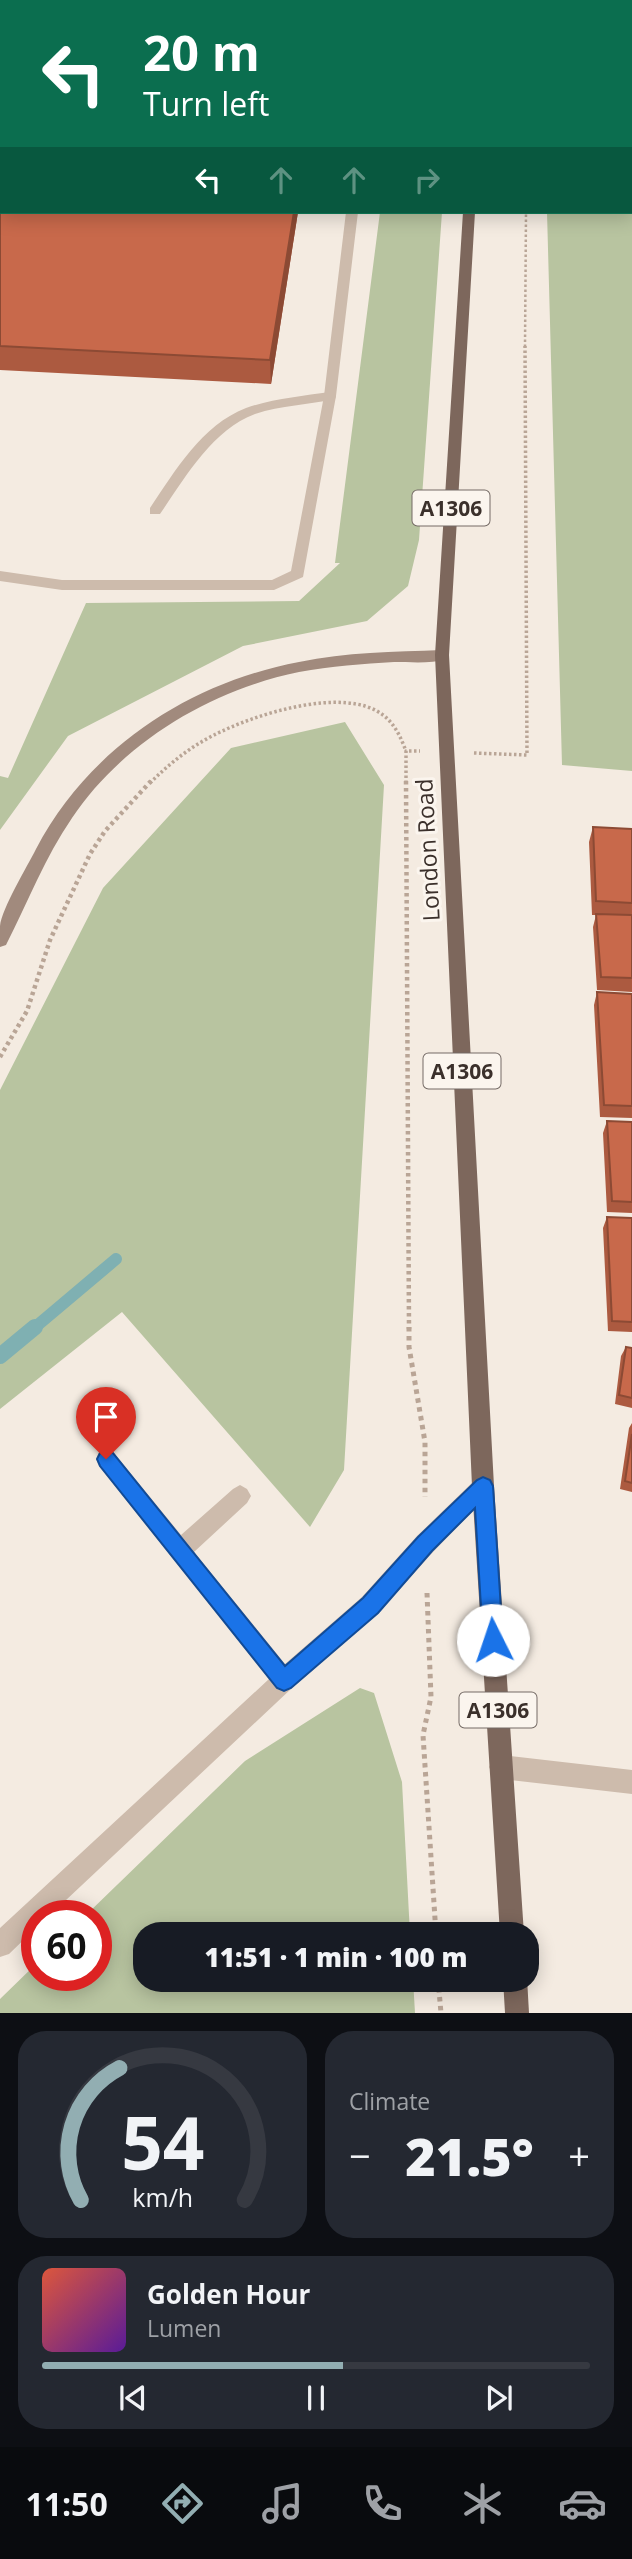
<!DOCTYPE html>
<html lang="en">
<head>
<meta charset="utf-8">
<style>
	body { margin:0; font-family:"Open Sans",sans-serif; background:#242831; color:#f1f3f6; height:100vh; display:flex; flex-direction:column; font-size:26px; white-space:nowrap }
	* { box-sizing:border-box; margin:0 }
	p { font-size:23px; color:#9ea1a6 }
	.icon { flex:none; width:38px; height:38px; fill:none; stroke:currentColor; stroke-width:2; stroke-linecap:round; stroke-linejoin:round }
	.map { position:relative; height:2013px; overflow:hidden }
	.panel { display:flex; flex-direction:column; gap:18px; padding:18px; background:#0d0f14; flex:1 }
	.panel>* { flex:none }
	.top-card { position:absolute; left:0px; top:0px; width:634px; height:214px; box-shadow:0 4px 18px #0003; background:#0b6e4f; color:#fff; overflow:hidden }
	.speed { position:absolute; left:21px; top:1900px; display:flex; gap:14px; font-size:35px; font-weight:700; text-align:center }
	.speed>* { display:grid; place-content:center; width:91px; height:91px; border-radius:50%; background:#171b24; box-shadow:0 4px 18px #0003; line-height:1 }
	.speed .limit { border:10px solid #d22; background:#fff; color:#111 }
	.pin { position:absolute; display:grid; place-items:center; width:60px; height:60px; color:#fff; margin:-72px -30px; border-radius:50% 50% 50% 0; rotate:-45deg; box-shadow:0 0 7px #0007 }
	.pin .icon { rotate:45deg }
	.me { position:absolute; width:77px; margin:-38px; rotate:356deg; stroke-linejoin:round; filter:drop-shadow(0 0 5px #0008) }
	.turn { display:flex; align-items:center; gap:24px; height:147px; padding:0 28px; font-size:32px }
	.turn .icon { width:91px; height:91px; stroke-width:2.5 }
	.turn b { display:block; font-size:49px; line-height:60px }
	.lanes { display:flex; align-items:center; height:66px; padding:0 28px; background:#0003; justify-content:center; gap:35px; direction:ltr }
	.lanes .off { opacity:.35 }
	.big { font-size:52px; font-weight:800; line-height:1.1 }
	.panel .card { flex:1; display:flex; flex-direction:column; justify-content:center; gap:10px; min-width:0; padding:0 24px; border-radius:28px; background:#242831 }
	.panel .dial { align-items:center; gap:0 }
	.dial svg { height:182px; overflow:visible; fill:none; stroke:#363941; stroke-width:7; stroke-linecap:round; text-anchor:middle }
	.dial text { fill:#f1f3f6; stroke:none }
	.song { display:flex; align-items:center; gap:21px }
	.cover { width:84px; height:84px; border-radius:10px; background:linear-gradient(135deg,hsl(10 70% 55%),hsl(270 70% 35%)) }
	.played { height:7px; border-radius:4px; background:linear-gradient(90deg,#92aeb2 55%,#363941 55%) }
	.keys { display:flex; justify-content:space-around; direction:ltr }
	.heat { display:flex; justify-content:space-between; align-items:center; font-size:38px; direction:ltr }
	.panel .tiles { flex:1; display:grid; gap:18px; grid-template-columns:1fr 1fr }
	.card:last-child { grid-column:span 2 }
	.trip { position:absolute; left:133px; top:1922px; width:406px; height:70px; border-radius:28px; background:#171b24; box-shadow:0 4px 18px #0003; font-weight:800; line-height:70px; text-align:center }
	.menu { display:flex; height:112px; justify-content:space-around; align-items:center; background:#090b0e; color:#9ea1a6 }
	.menu .icon { width:49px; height:49px }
	.menu .selected { color:#92aeb2 }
	.menu b { font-size:32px; color:#f1f3f6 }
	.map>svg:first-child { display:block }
	.green { fill:#b8c4a0 }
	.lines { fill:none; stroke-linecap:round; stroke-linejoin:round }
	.stream-far1 { stroke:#7fb0b2; stroke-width:12 }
	.stream { stroke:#7fb0b2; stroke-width:16 }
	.path-far3 { stroke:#b9a596; stroke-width:2.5; stroke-dasharray:2.5 2.5; stroke-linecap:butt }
	.path-far2 { stroke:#b9a596; stroke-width:3.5; stroke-dasharray:2.5 2.5; stroke-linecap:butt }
	.path-far1 { stroke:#b9a596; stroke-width:4.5; stroke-dasharray:3.5 3.5; stroke-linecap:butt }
	.path { stroke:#b9a596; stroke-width:5; stroke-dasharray:4.5 4.5; stroke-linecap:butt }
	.lane { fill:#cdbbac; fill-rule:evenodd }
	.street { fill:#cdbbac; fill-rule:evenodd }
	.secondary { fill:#a18a7d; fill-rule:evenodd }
	.primary { fill:#7d675c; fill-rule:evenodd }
	.wall { fill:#ac5a40 }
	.shaded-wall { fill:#8c4a34 }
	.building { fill:#c8694b; stroke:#8c4a34; stroke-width:2 }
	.route { fill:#1a73e8; stroke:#114b97; stroke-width:2 }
	.labels { text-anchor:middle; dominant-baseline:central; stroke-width:6; stroke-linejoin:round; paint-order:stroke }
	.shield { fill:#fbf5ee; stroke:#756b66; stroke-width:2 }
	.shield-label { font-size:21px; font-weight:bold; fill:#3b302b }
	.street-label { font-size:23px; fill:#3b302b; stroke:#fbf5ee }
</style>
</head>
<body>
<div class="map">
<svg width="632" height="2013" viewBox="0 0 632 2013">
	<rect width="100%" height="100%" fill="#f4ebe1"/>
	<path class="green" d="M 632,78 L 632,771 L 562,765 L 547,212 L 632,212 Z
		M 380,212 L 442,212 L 419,540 L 408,586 L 367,621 L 243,646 L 68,736 L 0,830 L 0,776 L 8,778 L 86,603 L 299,601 L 340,563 L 335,563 Z
		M 345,722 L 384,785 L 344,1470 L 310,1527 L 122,1312 L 0,1409 L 0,1090 L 103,888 L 231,748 Z
		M 360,1688 L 374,1693 L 402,1782 L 410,1934 L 145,1934 L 145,1979 L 413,1979 L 415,2013 L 0,2013 L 0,1999 L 37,1963 L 37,1976 L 96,1976 L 96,1916 L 85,1916 L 245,1761 Z"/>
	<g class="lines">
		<path class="stream-far1" d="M 33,1329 L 116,1259"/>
		<path class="stream" d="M 0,1356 L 35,1327"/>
		<path class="path-far3" d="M 525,347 L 526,212"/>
		<path class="path-far2" d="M 474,753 L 527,755 L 525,346
			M 150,783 C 169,764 190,747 214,735 C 253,715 344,685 383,715 C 395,724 401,738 406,751
			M 406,783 L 406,751 L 420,751"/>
		<path class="path-far1" d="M 406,781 L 409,1329
			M 0,1057 L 27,1011 L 50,940 L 90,854 L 105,831 L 151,781"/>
		<path class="path" d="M 409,1327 L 409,1347 L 425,1442 L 425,1497
			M 427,1593 L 431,1697 L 423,1735 L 436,1934
			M 438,1979 L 441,2013"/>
		<path class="lane" d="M 349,0 L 359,0 L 359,2 L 349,2 Z
			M 611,0 L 621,0 L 622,2 L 612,2 Z
			M 330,392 L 336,396 L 335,399 C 309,405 281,405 255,414 C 212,430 185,478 160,514 L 150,514 L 150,508 C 175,471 202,425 246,408 C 272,399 302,396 330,392 Z
			M 106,1449 L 113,1452 L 181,1535 L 233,1489 L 240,1485 L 247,1489 L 251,1496 L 247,1503 L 194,1552 L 285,1664 L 362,1597 L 417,1536 L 476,1479 L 483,1475 L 490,1479 L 494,1486 L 490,1493 L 433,1552 L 378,1613 L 292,1688 L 49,1916 L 37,1916 L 37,1927 L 9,1954 L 0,1957 L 0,1928 L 269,1679 L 99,1466 L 96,1459 L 99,1452 Z
			M 501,1755 L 632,1770 L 632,1794 L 501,1779 L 493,1775 L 489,1767 L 493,1759 Z"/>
		<path class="street" d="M 489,0 L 522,0 L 488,2 Z
			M 346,212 L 358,212 L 336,396 L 303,577 L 274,590 L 62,590 L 0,581 L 0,571 L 62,580 L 272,580 L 291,571 L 324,396 Z"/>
		<path class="secondary" d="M 442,650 L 449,655 L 447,659 C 431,664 411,662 394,662 C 363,664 331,666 299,672 C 211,690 123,742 72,818 C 45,857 28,902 6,945 L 0,947 C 0,940 0,933 0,926 C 2,908 27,867 36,849 C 89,748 189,683 299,662 C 346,652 394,652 442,650 Z"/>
		<path class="primary" d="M 461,0 L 471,0 L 471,2 L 461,2 Z
			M 463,212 L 475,212 L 449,655 L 494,1486 L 524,1934 L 500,1934 L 472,1486 L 435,655 Z
			M 527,1978 L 529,2013 L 505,2013 L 503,1979 Z"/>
	</g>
	<path class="wall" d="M 2,41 L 2,212 L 298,212 L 271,384 L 0,370 L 0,45 Z
		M 593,827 L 632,829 L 632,992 L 597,990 L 593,927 L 596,915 L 592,915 L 589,842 Z
		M 597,992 L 632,994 L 632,1118 L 600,1117 L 594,1005 Z
		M 607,1121 L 632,1122 L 632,1213 L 607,1212 L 603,1133 Z
		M 607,1217 L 632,1218 L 632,1332 L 608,1331 L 603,1228 Z
		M 626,1347 L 632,1348 L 632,1408 L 615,1404 L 621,1356 Z
		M 632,1423 L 632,1492 L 620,1489 L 629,1428 Z"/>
	<path class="shaded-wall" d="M 294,212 L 298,212 L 271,384 L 270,360 Z"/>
	<path class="building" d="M 18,0 L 121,0 L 164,2 L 17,2 Z
		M 2,41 L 2,142 L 0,142 L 0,45 Z
		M 0,159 L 2,159 L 2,212 L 294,212 L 270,360 L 0,346 Z
		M 593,827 L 632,829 L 632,903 L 596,901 Z
		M 596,914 L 632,915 L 632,978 L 601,977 Z
		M 597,992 L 632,994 L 632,1106 L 604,1105 Z
		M 607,1121 L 632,1122 L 632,1202 L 612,1201 Z
		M 607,1217 L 632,1218 L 632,1322 L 612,1321 Z
		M 626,1347 L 632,1348 L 632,1398 L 619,1395 Z
		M 632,1434 L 632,1483 L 625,1481 Z"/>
	<path class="route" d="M 106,1450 L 113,1453 L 285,1666 L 363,1598 L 418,1537 L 477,1480 L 483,1477 L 490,1480 L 493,1486 L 503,1640 L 500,1647 L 493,1650 L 486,1647 L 483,1640 L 475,1508 L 432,1551 L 378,1613 L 291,1688 L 284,1691 L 277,1688 L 100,1466 L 97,1459 L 100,1453 Z"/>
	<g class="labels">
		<g class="shield">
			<rect x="412.5" y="490.5" width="77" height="35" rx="5"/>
			<rect x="423.5" y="1053.5" width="77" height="35" rx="5"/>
			<rect x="459.5" y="1692.5" width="77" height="35" rx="5"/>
		</g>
		<g class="shield-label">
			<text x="451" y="508">A1306</text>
			<text x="462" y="1071">A1306</text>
			<text x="498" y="1710">A1306</text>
		</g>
		<g class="street-label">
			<text transform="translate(427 850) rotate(-93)">London Road</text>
		</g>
	</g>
</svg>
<div class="speed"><div class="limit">60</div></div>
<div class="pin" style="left:106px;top:1459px;background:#d93025"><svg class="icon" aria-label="arrive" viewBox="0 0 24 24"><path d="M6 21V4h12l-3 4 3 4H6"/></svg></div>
<svg class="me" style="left:493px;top:1640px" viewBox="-20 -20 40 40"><circle r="19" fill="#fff"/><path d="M0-13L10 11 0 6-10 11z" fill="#1a73e8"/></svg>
<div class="trip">11:51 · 1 min · 100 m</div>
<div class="top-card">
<div class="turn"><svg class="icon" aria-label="left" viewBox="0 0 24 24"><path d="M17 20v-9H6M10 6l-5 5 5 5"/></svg><div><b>20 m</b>Turn left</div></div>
<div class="lanes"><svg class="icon" aria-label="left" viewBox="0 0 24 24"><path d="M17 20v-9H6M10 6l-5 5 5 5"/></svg><svg class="icon off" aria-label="ahead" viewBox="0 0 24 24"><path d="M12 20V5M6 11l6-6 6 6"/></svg><svg class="icon off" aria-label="ahead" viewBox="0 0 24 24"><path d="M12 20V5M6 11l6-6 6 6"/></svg><svg class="icon off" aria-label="right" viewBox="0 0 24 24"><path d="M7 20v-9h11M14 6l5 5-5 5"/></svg></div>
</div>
</div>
<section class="panel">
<div class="tiles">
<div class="card dial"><svg viewBox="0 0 100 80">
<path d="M14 69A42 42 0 1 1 86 69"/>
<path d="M14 69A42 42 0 0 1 31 11" stroke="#92aeb2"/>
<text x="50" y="56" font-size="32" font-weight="700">54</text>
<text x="50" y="72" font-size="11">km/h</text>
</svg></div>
<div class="card"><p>Climate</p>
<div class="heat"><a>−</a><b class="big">21.5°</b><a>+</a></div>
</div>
<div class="card">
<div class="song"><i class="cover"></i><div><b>Golden Hour</b><p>Lumen</p></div></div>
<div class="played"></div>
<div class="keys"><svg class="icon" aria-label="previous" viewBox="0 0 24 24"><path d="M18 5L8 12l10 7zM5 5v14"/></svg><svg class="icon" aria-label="pause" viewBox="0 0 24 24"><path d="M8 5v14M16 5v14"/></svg><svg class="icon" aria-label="next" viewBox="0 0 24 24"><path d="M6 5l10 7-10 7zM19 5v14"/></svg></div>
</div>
</div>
</section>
<nav class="menu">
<b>11:50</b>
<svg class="icon selected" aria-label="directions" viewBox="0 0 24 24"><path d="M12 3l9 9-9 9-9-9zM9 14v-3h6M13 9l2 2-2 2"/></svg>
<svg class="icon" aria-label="music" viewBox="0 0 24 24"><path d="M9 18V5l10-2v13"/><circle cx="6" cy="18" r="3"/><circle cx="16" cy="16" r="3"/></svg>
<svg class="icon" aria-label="phone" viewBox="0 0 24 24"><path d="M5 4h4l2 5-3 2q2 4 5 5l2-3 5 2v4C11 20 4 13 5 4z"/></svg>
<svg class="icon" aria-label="climate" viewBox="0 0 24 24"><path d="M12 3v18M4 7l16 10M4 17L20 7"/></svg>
<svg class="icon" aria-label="car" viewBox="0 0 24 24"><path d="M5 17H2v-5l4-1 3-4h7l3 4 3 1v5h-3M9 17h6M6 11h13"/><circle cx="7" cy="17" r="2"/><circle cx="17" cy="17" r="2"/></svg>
</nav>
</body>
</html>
